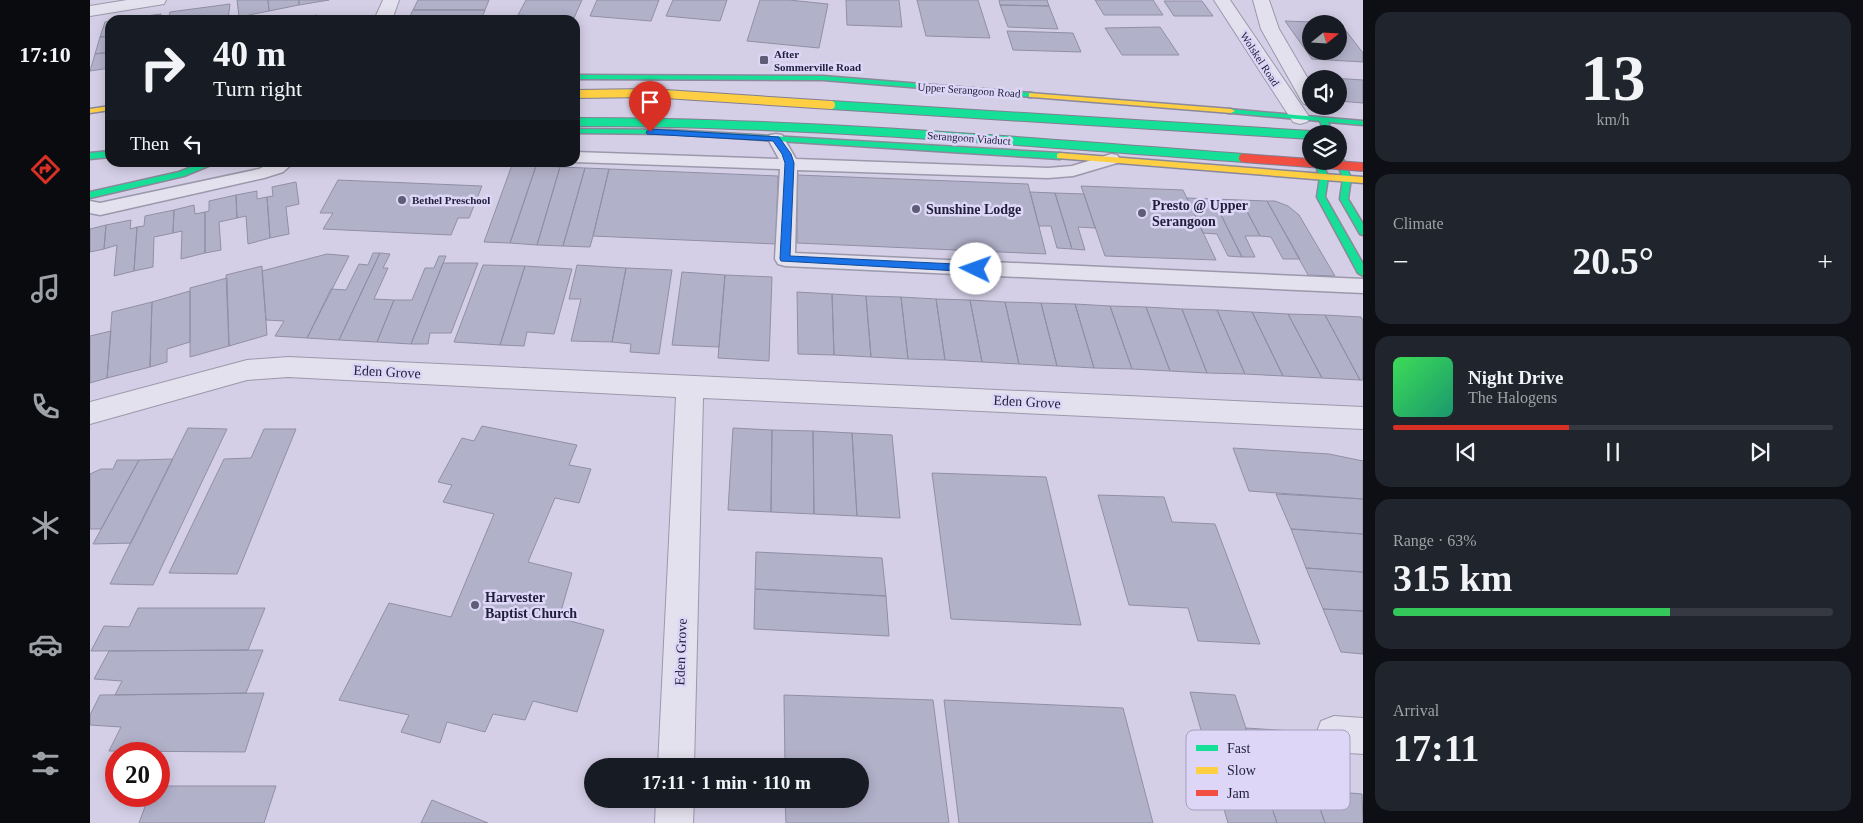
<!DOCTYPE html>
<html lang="en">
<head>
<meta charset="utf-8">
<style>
	body { margin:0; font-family:"Times New Roman",serif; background:#20242c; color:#f1f3f6; height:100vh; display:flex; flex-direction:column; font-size:19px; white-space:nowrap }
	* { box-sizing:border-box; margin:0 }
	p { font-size:16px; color:#9ea1a6 }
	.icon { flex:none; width:28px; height:28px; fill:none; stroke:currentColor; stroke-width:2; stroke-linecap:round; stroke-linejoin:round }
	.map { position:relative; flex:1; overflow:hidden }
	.drawer { display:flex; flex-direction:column; gap:12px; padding:12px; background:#0d0f14; width:500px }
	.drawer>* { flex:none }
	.guide { position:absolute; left:15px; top:15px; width:475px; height:152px; border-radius:15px; box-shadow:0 2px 12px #0003; background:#171b24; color:#f1f3f6; overflow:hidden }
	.needle { width:32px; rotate:72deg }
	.fabs { position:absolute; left:1212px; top:15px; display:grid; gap:10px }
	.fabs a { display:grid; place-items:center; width:45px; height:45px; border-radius:50%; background:#171b24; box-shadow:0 2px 12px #0003; font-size:25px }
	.speed { position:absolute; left:15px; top:742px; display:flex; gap:10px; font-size:25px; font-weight:700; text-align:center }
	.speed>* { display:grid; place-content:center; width:65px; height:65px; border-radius:50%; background:#171b24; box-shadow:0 2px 12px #0003; line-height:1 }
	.speed .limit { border:8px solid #d22; background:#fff; color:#111 }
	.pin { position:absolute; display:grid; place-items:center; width:42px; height:42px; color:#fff; margin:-51px -21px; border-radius:50% 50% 50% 0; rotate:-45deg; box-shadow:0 0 5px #0007 }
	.pin .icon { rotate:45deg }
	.me { position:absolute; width:55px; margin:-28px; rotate:273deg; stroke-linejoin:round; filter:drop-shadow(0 0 4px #0008) }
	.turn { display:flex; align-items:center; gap:18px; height:105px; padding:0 25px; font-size:22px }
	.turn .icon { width:65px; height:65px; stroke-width:2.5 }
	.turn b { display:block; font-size:35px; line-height:42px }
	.then { display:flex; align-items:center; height:48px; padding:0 25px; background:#0003; gap:10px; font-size:19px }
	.big { font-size:38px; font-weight:800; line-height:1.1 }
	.drawer .card { flex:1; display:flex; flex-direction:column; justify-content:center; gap:8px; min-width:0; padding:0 18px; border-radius:15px; background:#20242c }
	.drawer .dial { align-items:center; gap:0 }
	.dial b { font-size:65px; line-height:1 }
	.song { display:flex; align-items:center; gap:15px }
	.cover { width:60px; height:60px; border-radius:8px; background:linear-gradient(135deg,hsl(130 70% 55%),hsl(160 70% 35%)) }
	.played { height:5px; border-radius:2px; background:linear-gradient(90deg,#d93025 40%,#363941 40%) }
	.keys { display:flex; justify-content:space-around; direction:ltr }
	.heat { display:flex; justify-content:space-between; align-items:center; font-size:28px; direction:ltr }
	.charge { height:8px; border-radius:4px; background:linear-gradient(90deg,#34c759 63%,#363941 0) }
	.trip { position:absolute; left:494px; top:758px; width:285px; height:50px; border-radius:25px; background:#171b24; box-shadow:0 2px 12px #0003; font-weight:800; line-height:50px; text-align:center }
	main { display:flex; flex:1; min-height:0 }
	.tab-bar { display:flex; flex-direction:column; width:90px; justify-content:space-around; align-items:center; background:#090b0e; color:#9ea1a6 }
	.tab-bar .icon { width:35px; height:35px }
	.tab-bar .on { color:#d93025 }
	.tab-bar b { font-size:22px; color:#f1f3f6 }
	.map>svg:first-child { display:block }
	.building { fill:#b2b1ca; stroke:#908fa6; fill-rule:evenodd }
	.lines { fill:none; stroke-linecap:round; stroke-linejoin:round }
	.lane-casing { stroke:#9b98ab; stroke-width:3 }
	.street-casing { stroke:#9b98ab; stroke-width:2 }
	.fast-casing { stroke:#8a889b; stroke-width:3 }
	.slow-casing { stroke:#8a889b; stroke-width:3 }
	.lane { fill:#e4e1ee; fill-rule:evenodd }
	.street { fill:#e4e1ee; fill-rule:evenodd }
	.fast { fill:#16e098; fill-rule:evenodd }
	.slow { fill:#ffcf43; fill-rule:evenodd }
	.fast-bridge-casing { stroke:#817f91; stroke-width:10; stroke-linecap:butt }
	.slow-bridge-casing { stroke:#817f91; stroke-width:10; stroke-linecap:butt }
	.jam-bridge-casing { stroke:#817f91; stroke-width:10; stroke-linecap:butt }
	.fast-bridge { stroke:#16e098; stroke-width:8 }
	.slow-bridge { stroke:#ffcf43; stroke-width:8 }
	.jam-bridge { stroke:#f24e42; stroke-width:8 }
	.route { fill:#1a73e8; stroke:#114b97 }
	.poi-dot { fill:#5e5d77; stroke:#ddd6f6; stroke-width:2 }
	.labels { text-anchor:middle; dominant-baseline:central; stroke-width:5; stroke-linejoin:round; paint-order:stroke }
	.far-poi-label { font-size:11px; font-weight:bold; fill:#1f1f3b; stroke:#ddd6f6; text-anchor:start }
	.far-street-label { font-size:11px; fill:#1f1f3b; stroke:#ddd6f6 }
	.poi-label { font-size:14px; font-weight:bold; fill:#1f1f3b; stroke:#ddd6f6; text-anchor:start }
	.street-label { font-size:14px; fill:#1f1f3b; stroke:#ddd6f6 }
	.key { fill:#ddd6f6; stroke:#a49fbe; stroke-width:1 }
	.key-label { font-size:14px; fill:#1f1f3b }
</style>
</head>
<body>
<main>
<nav class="tab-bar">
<b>17:10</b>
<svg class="icon on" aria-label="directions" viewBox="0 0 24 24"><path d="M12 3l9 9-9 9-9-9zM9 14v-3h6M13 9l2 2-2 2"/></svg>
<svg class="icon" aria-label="music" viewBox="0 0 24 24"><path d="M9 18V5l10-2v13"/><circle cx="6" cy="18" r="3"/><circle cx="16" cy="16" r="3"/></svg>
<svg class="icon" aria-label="phone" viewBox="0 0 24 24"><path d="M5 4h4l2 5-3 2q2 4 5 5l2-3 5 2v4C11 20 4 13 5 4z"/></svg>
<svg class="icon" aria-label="climate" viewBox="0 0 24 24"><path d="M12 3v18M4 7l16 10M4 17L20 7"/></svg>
<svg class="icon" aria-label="car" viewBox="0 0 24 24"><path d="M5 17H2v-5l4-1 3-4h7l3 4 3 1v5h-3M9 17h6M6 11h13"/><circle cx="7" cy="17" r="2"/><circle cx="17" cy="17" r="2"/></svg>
<svg class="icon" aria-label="filters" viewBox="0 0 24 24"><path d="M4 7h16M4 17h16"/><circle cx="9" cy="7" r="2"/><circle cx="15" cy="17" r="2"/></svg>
</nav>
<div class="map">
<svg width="1273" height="823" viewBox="0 0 1273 823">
	<rect width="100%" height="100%" fill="#d4cfe6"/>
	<path class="building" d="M 147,0 L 178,0 L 179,11 L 149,17 Z
		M 178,0 L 209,0 L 209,5 L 179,11 Z
		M 209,0 L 239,0 L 209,5 Z
		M 328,0 L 399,0 L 395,10 L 323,10 Z
		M 436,0 L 492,0 L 484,18 L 428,15 Z
		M 507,0 L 569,0 L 561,21 L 500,16 Z
		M 583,0 L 637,0 L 630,21 L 576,16 Z
		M 670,0 L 699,0 L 738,4 L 729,48 L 657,41 Z
		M 756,0 L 809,0 L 812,27 L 757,25 Z
		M 827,0 L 888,0 L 900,38 L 836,36 Z
		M 909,0 L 957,0 L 959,6 L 910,5 Z
		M 1005,0 L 1063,0 L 1073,15 L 1014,15 Z
		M 1074,1 L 1112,1 L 1123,16 L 1084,16 Z
		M 140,4 L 138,19 L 78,20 L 80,12 Z
		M 910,5 L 959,6 L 968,29 L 918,27 Z
		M 323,10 L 395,10 L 391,20 L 318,20 Z
		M 71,14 L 70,20 L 27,20 Z
		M 227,15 L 227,20 L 201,20 Z
		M 20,21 L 20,36 L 10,37 L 15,22 Z
		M 1195,21 L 1250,23 L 1273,53 L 1273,62 L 1222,59 ZM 1221,24 L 1249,24 L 1249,51 L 1221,51 Z
		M 1070,27 L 1089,55 L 1032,55 L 1015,28 Z
		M 917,31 L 983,33 L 991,52 L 923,50 Z
		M 20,36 L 20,52 L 5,54 L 10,37 Z
		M 20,52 L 20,68 L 0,71 L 5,54 Z
		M 1226,77 L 1273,80 L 1273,103 L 1249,101 L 1249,79 L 1227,79 Z
		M 422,165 L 446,166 L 420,243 L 394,242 Z
		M 446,166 L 470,167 L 447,245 L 420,243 Z
		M 470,167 L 495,168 L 473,246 L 447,245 Z
		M 495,168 L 519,169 L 503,236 L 500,247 L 473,246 Z
		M 519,169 L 688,176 L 686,244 L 503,236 Z
		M 707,175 L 938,184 L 956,254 L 707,243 Z
		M 248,180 L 392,186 L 379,218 L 368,218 L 361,235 L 233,229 L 243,213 L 230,213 Z
		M 206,182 L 209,204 L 196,207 L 199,234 L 180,238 L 177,197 L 183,196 L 182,187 Z
		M 991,186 L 1093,190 L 1126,260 L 1015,256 Z
		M 167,191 L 167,199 L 177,197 L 180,238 L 158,244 L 156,216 L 147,218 L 146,195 Z
		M 940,192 L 965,193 L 982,249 L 967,248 L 961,226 L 949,226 Z
		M 965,193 L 994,194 L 1005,228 L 988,227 L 995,250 L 982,249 Z
		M 146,195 L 147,218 L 129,222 L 131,250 L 115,253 L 115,212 L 119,211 L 119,201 Z
		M 1097,198 L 1123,199 L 1152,257 L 1138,256 L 1127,234 L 1113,233 Z
		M 1123,199 L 1151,200 L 1170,236 L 1155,236 L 1165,257 L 1152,257 Z
		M 1151,200 L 1177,201 L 1210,259 L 1193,259 L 1181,237 L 1170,236 Z
		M 1177,201 L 1185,201 L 1198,206 L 1209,215 L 1245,276 L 1218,275 Z
		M 104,205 L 105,214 L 115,212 L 115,253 L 91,259 L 92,231 L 83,233 L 84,210 Z
		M 84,210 L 83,233 L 64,237 L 63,267 L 44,271 L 47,227 L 54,226 L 55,216 Z
		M 41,220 L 40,229 L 47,227 L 44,271 L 24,276 L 27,245 L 14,249 L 16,225 Z
		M 16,225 L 14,249 L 0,252 L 0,229 Z
		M 283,253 L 290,253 L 249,340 L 217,338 L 241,289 L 256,290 L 269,264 L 278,265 Z
		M 290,253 L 300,254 L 293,268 L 298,268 L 284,299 L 304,300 L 287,342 L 249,340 Z
		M 237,254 L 259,256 L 217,338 L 185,336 L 194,321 L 176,320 L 172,271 Z
		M 349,256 L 356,256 L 321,344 L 287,342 L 304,300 L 322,300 L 335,268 L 344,268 Z
		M 353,263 L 388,263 L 361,333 L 340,333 L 338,344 L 321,344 Z
		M 393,265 L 435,266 L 410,345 L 364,342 Z
		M 487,265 L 536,268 L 522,342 L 481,341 L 491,299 L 479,299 Z
		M 172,266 L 177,335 L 139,346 L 136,275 Z
		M 435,266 L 482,269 L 464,334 L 437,332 L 434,346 L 410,345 Z
		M 536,268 L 582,270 L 569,354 L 540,352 L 541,344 L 522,342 Z
		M 592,272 L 635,275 L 629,347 L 582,345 Z
		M 635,275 L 682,277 L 679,361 L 628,358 Z
		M 137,278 L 139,346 L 100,357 L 100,288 Z
		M 100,291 L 100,342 L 77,349 L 77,362 L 60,367 L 62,302 Z
		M 707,292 L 742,294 L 744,355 L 708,354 Z
		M 742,294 L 776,296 L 781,357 L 744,355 Z
		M 776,296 L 811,297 L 818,359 L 781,357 Z
		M 811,297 L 846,299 L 855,360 L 818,359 Z
		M 846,299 L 880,300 L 892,362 L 855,360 Z
		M 880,300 L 915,302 L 929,364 L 892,362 Z
		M 62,302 L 60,367 L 17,378 L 22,312 Z
		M 915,302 L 951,303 L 967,366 L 929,364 Z
		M 951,303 L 985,304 L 1004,368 L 967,366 Z
		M 985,304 L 1020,306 L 1042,369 L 1004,368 Z
		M 1020,306 L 1056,307 L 1080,371 L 1042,369 Z
		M 1056,307 L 1092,309 L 1117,373 L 1080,371 Z
		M 1092,309 L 1127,310 L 1155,374 L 1117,373 Z
		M 1127,310 L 1162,312 L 1193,376 L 1155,374 Z
		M 1162,312 L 1198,314 L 1232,378 L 1193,376 Z
		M 1198,314 L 1235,315 L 1270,380 L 1232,378 Z
		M 1235,315 L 1271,317 L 1273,321 L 1273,380 L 1270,380 Z
		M 21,331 L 17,378 L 0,383 L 0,336 Z
		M 392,426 L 487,445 L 479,465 L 501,469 L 489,503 L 465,498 L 438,562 L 482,573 L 469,618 L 514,630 L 487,712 L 443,701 L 435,720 L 403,714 L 395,732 L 357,722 L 350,743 L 311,732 L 319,715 L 249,700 L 299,603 L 361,617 L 404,514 L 353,502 L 362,485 L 348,482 L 372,438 L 384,441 Z
		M 98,428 L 137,429 L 63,585 L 20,584 Z
		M 643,428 L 682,430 L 681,512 L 638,510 Z
		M 174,429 L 206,429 L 147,574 L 79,573 L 134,459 L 161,458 Z
		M 682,430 L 723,431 L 724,514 L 681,512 Z
		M 723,431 L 762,433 L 767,516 L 724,514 Z
		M 762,433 L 802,435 L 810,518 L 767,516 Z
		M 1143,448 L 1239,454 L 1273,461 L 1273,499 L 1159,491 Z
		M 83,459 L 41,543 L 3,544 L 49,460 Z
		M 27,460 L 49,460 L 11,529 L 0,529 L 0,474 L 11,469 L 23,469 Z
		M 842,473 L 956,477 L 991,625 L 861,619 Z
		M 1186,494 L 1273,499 L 1273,534 L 1201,529 Z
		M 1008,495 L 1074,497 L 1082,522 L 1125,524 L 1170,644 L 1108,641 L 1098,608 L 1039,605 Z
		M 1201,529 L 1273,534 L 1273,572 L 1216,568 Z
		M 666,552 L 792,558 L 796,596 L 665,589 Z
		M 1216,568 L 1273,572 L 1273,611 L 1233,609 Z
		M 665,589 L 796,596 L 799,636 L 664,629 Z
		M 48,608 L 175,608 L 158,650 L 1,651 L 14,626 L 39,627 Z
		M 1233,609 L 1273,611 L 1273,654 L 1251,652 Z
		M 173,650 L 156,693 L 25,695 L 32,681 L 4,679 L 19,651 Z
		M 1100,692 L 1145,695 L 1187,823 L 1138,823 Z
		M 174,693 L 155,752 L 19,751 L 31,727 L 0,725 L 0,715 L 10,695 Z
		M 694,695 L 843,700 L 859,823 L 696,823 L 695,799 L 770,799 L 770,766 L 695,766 Z
		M 854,700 L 1033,708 L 1063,823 L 869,823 Z
		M 1156,728 L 1202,731 L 1235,823 L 1187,823 Z
		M 69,786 L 186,786 L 174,823 L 49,823 L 59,796 L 69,796 Z
		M 1224,790 L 1272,794 L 1273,823 L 1235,823 Z
		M 342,800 L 398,823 L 331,823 Z"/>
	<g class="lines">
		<g class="lane-casing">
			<path id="lane" d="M 686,134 L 692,135 L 706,159 L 958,168 L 982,166 L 1021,154 L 1027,155 L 1030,159 L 1027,163 L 983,176 L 958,178 L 707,170 L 705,253 L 1273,279 L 1273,293 L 695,266 L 688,264 L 685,259 L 690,169 L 485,162 L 485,152 L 689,159 L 678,139 L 680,135 Z
				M 183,162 L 204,162 L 193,172 L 174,178 L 10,215 L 0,213 L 0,201 L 10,203 L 169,169 Z"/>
		</g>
		<g class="street-casing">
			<path id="street" d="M 37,0 L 76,0 L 74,4 L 68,5 L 0,16 L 0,6 Z
				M 293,0 L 309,0 L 302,20 L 284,20 Z
				M 1124,0 L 1140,0 L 1220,118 L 1217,122 L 1210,124 L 1203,122 Z
				M 1163,0 L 1179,0 L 1189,29 L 1221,84 L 1221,106 L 1214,104 L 1211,100 L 1171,29 Z
				M 198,357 L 1273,407 L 1273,429 L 613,398 L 604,766 L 568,766 L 586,397 L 198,377 L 157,380 L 0,424 L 0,402 L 157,360 Z
				M 1244,716 L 1273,718 L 1273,754 L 1244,752 L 1231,747 L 1226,734 L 1231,721 Z
				M 566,799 L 604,799 L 603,823 L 565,823 Z"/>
		</g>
		<g class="fast-casing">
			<path id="fast" d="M 485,75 L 733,76 L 942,93 L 946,95 L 942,97 L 733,80 L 485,79 Z
				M 1138,109 L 1273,121 L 1273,125 L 1238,122 L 1243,134 L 1235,134 L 1230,121 L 1141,113 L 1138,113 Z
				M 485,129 L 580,130 L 970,153 L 974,156 L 970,159 L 580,134 L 485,133 Z
				M 20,151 L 20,157 L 0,159 L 0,153 Z
				M 1249,156 L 1253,159 L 1261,178 L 1258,199 L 1273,224 L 1273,235 L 1270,234 L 1250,199 L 1253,178 L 1246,161 L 1249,161 Z
				M 1224,161 L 1232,161 L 1238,177 L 1235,197 L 1273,264 L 1273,276 L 1268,273 L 1227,197 L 1230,177 Z
				M 114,162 L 128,162 L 94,176 L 0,198 L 0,192 L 89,172 Z"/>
		</g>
		<g class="slow-casing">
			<path id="slow" d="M 939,93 L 1141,109 L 1145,111 L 1141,113 L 942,97 L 939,97 Z
				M 20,106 L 20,110 L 0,113 L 0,109 Z
				M 970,153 L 1273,177 L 1273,183 L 967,158 L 967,154 Z"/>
		</g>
		<use href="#lane" class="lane"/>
		<use href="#street" class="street"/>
		<use href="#fast" class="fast"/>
		<use href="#slow" class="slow"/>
		<g class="fast-bridge-casing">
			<path id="fast-bridge" d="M 741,105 L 1221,135
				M 485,122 C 708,122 930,141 1153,158"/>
		</g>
		<g class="slow-bridge-casing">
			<path id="slow-bridge" d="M 485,94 L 560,93 L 741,105"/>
		</g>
		<g class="jam-bridge-casing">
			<path id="jam-bridge" d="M 1153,158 L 1273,167"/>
		</g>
		<use href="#fast-bridge" class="fast-bridge"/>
		<use href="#slow-bridge" class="slow-bridge"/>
		<use href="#jam-bridge" class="jam-bridge"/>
	</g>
	<path class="route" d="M 560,129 L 689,137 L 701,154 L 704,163 L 700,256 L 886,265 L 891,269 L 886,272 L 691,261 L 690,259 L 695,163 L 692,154 L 683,141 L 557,134 L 556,132 Z"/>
	<g class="poi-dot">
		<rect x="669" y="55" width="10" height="10" rx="2.5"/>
		<circle cx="312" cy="200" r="5"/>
		<circle cx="826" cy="209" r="5"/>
		<circle cx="1052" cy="213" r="5"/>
		<circle cx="385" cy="605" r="5"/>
	</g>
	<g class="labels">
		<g class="far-poi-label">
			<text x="684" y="54">After<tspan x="684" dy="13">Sommerville Road</tspan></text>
			<text x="322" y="200">Bethel Preschool</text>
		</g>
		<g class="far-street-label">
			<text transform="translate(1170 59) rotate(57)">Wolskel Road</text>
			<text transform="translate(879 90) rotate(4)">Upper Serangoon Road</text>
			<text transform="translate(879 138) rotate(4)">Serangoon Viaduct</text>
		</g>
		<g class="poi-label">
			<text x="1062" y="205">Presto @ Upper<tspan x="1062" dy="16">Serangoon</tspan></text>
			<text x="836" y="209">Sunshine Lodge</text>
			<text x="395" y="597">Harvester<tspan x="395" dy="16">Baptist Church</tspan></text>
		</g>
		<g class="street-label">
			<text transform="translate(297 372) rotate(3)">Eden Grove</text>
			<text transform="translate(937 402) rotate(3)">Eden Grove</text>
			<text transform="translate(591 652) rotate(-88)">Eden Grove</text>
		</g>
	</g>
	<rect x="1096" y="730" width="164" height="80" rx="8" class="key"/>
	<rect x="1106" y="745" width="22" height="6" fill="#16e098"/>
	<rect x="1106" y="767" width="22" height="7" fill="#ffcf43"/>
	<rect x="1106" y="790" width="22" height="6" fill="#f24e42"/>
	<g class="key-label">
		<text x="1137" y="753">Fast</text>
		<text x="1137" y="775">Slow</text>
		<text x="1137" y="798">Jam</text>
	</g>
</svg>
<div class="fabs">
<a><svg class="needle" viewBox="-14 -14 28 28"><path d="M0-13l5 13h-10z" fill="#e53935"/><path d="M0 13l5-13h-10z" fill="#9ea1a6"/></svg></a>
<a><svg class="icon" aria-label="sound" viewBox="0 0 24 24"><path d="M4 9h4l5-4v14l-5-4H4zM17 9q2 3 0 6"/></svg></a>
<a><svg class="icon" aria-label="layers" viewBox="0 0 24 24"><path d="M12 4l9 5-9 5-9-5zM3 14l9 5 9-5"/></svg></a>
</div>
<div class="speed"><div class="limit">20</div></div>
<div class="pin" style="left:560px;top:132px;background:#d93025"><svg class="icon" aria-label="arrive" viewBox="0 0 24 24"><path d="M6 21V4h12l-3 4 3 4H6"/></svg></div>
<svg class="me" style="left:886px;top:269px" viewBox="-20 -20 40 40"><circle r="19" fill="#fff"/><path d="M0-13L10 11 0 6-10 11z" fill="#1a73e8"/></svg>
<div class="trip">17:11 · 1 min · 110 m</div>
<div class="guide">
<div class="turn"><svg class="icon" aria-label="right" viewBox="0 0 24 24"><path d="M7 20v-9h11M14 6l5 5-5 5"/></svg><div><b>40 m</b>Turn right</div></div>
<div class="then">Then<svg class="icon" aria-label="left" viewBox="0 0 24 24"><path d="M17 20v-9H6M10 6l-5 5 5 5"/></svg></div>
</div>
</div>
<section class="drawer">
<div class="card dial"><b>13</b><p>km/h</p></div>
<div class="card"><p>Climate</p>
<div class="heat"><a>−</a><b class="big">20.5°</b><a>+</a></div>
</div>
<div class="card">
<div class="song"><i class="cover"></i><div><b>Night Drive</b><p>The Halogens</p></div></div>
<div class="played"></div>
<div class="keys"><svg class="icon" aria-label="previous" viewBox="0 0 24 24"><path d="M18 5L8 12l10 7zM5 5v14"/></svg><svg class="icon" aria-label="pause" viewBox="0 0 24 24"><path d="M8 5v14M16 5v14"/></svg><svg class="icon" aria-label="next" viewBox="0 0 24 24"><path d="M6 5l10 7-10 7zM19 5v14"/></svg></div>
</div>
<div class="card"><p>Range · 63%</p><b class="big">315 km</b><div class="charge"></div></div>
<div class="card"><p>Arrival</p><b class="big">17:11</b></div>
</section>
</main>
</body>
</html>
